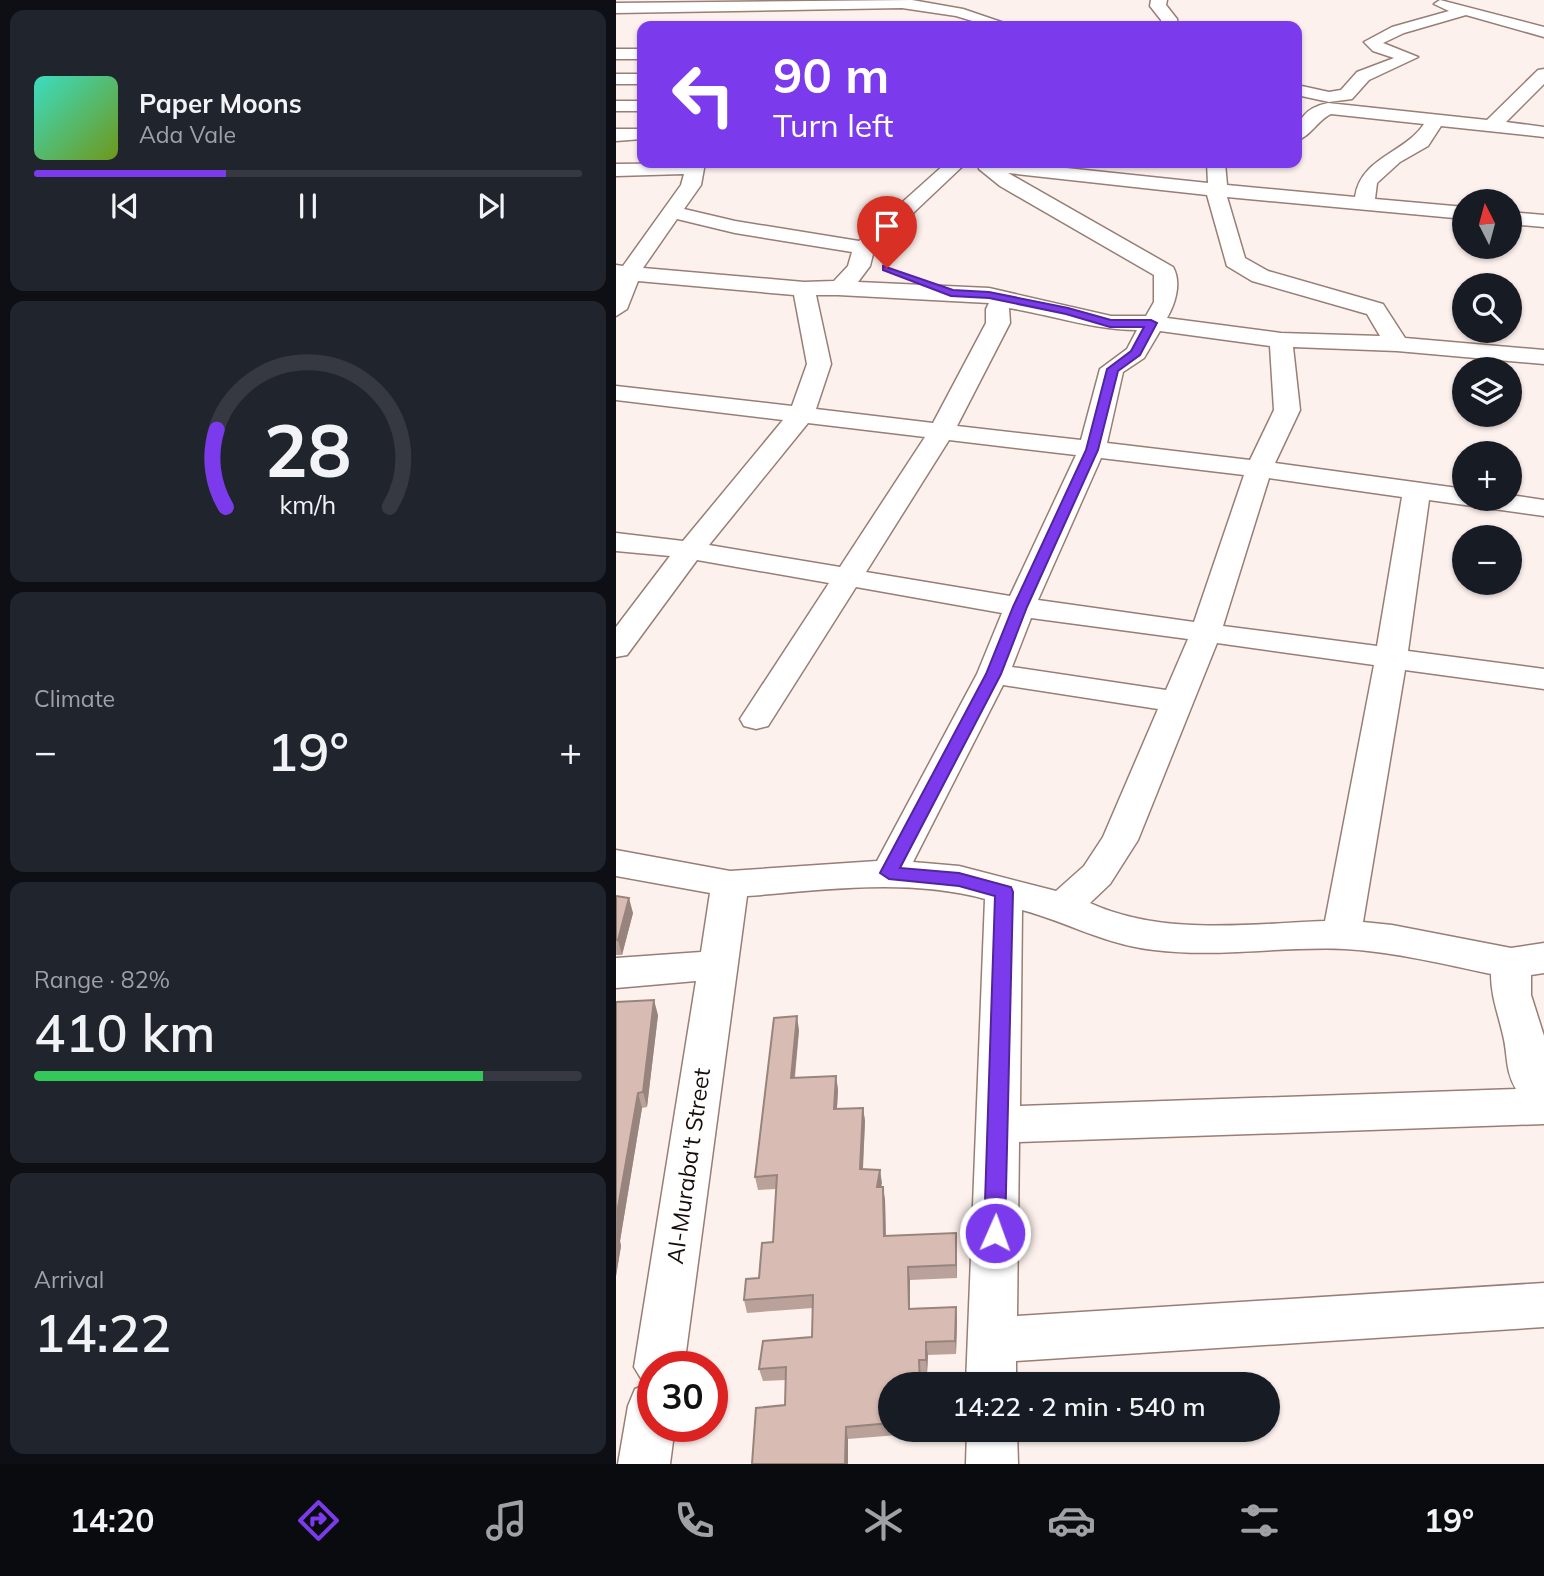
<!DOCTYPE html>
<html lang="en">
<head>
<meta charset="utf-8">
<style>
	body { margin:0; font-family:Mulish,sans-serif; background:#20242c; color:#f1f3f6; height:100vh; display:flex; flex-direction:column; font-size:26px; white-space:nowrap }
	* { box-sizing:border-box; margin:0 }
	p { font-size:23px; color:#9ea1a6 }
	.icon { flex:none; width:38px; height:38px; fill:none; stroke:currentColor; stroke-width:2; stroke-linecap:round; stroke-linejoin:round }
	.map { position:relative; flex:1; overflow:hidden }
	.drawer { display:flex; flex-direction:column; gap:10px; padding:10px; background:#0d0f14; width:616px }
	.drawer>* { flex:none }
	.hud { position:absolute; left:21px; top:21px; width:665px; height:147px; border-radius:14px; box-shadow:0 2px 5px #0004; background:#7c3aed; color:#fff; overflow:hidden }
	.needle { width:46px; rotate:354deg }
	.tools { position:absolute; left:836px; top:189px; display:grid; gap:14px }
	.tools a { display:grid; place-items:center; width:70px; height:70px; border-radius:50%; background:#171b24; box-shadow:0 2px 5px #0004; font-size:35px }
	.speed { position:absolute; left:21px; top:1351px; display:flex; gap:14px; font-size:35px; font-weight:700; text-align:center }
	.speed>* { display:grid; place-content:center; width:91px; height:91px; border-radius:50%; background:#171b24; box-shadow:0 2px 5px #0004; line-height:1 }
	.speed .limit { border:10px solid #d22; background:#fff; color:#111 }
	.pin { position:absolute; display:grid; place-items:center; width:60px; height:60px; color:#fff; margin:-72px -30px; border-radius:50% 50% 50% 0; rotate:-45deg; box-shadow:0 0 7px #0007 }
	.pin .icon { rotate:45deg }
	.me { position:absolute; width:77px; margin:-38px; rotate:2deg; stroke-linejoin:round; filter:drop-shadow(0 0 5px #0008) }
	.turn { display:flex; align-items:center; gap:24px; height:147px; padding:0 21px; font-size:32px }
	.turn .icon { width:91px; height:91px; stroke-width:2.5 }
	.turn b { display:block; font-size:49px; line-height:60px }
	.big { font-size:52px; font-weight:600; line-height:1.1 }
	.drawer .card { flex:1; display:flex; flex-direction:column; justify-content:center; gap:10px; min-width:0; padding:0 24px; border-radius:14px; background:#20242c }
	.drawer .dial { align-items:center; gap:0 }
	.dial svg { height:182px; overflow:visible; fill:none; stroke:#363941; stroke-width:7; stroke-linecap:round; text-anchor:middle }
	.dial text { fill:#f1f3f6; stroke:none }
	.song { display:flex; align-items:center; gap:21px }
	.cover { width:84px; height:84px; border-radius:10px; background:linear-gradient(135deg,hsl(170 70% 55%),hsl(80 70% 35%)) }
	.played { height:7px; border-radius:4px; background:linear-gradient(90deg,#7c3aed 35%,#363941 35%) }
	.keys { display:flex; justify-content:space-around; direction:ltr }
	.heat { display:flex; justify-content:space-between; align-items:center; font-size:38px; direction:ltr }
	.charge { height:10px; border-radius:5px; background:linear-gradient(90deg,#34c759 82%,#363941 0) }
	.trip { position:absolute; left:262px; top:1372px; width:402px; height:70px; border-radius:35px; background:#171b24; box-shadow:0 2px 5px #0004; font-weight:600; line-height:70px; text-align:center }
	.menu { display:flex; height:112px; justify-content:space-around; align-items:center; background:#090b0e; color:#9ea1a6 }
	.menu .icon { width:49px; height:49px }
	.menu .active { color:#7c3aed }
	.menu b { font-size:32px; color:#f1f3f6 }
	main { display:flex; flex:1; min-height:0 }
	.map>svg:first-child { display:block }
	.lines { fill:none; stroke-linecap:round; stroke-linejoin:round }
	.minor-casing { stroke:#987e75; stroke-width:3 }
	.minor { fill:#fff; fill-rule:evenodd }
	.wall { fill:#baa29a }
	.shaded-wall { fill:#97847d }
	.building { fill:#d8bcb3; stroke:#97847d; stroke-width:2 }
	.route { fill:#7c3aed; stroke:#51269a; stroke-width:2 }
	.labels { text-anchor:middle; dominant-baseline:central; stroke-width:5; stroke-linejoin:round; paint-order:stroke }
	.near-street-label { font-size:23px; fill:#160c09; stroke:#fff }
</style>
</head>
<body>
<main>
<section class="drawer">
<div class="card">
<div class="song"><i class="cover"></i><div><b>Paper Moons</b><p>Ada Vale</p></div></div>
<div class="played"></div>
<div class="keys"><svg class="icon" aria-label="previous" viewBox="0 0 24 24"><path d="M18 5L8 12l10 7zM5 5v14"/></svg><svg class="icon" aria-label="pause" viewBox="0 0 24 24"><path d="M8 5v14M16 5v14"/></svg><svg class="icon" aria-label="next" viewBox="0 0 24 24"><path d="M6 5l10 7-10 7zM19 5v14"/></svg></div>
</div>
<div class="card dial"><svg viewBox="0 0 100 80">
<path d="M14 69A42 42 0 1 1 86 69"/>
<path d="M14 69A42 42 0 0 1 10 35" stroke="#7c3aed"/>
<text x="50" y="56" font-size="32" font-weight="700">28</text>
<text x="50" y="72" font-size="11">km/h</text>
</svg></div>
<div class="card"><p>Climate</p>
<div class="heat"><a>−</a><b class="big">19°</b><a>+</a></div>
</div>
<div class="card"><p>Range · 82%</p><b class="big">410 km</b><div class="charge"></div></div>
<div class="card"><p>Arrival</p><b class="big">14:22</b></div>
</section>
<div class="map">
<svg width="928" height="1464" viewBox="0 0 928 1464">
	<rect width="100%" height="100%" fill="#fdf1ed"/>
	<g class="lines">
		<g class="minor-casing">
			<path id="minor" d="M 296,0 L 347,9 L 397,26 L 373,26 L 340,16 L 286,8 L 0,13 L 0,3 Z
				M 535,0 L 551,0 L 550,5 L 561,19 L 562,26 L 546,26 L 545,20 L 534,6 Z
				M 824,0 L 928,27 L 928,37 L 850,15 L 788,33 L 767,43 L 802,57 L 753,80 L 736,99 L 713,102 L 681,95 L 681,85 L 713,92 L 725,90 L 741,72 L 778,58 L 757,51 L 748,42 L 776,27 L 833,11 L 818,4 Z
				M 0,49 L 26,49 L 26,59 L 0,59 Z
				M 928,69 L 928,84 L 890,122 L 928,127 L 928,137 L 825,126 L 812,146 L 784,162 L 761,183 L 759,199 L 849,207 L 849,219 L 611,197 L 629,258 L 652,271 L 767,304 L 789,338 L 928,350 L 928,364 L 781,351 L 677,347 L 684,410 L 659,463 L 849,489 L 849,499 L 894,499 L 894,495 L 928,500 L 928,516 L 813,500 L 792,651 L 928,669 L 928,689 L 789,670 L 747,922 L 776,925 L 895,948 L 928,943 L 928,973 L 915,975 L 915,995 L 928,1036 L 928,1124 L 403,1142 L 401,1316 L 928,1283 L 928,1327 L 400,1361 L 400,1384 L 350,1384 L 369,899 C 291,878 210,890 131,896 L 68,1367 L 37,1367 L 37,1426 L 59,1426 L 54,1464 L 2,1464 L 12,1406 L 19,1389 L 29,1385 L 18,1367 L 80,981 L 0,988 L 0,958 L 85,952 L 94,893 L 0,876 L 0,850 L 114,871 L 261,861 L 361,674 L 386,613 L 240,587 L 152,726 L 140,729 L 128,726 L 124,719 L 213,583 L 81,560 L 11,655 L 0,657 L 0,627 L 54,556 L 0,551 L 0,533 L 67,541 L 167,420 L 0,400 L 0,386 L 176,406 L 191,364 L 178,295 L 22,281 L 11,309 L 0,316 L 0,265 L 7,266 L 65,185 L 68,174 L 0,176 L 0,164 L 89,163 L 85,185 L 68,209 L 119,221 L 243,241 L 330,163 L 350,163 L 258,250 L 254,266 L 242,282 L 373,288 L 495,316 L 530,316 L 538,302 L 538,275 L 384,186 L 363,169 L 362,163 L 403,163 L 592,183 L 591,163 L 609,163 L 611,185 L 739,197 C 745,157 788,154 808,124 L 715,114 C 702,120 694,137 681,140 C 681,118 690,108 712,103 L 871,120 L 922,70 ZM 392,173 L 591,195 L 611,266 L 636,281 L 751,314 L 764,336 L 665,333 L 551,318 C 559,304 566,283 557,267 ZM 61,219 L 119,233 L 236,252 L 232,266 L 218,281 L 188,282 L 27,268 ZM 200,295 L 222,295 L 373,303 L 370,309 L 370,323 L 317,423 L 200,409 L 215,364 ZM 393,308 C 435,315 479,330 521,330 L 511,349 L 484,369 L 465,440 L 341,426 L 394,323 ZM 544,331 L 654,346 L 658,410 L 634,460 L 491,443 L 507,372 L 528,358 ZM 192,423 L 309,437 L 224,567 L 93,545 ZM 333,440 L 460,455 L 394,596 L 250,572 ZM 485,458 L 628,475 L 578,622 L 422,600 ZM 653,478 L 786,497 L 761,646 L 607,626 ZM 415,618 L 572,639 L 550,690 L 396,667 ZM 601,643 L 758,665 L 709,921 C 632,924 547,936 474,903 L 494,884 L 522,840 ZM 387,685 L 542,709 L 487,837 L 468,866 L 440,891 L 343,866 L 297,862 ZM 406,910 C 451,922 490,945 538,950 C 602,958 665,946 729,949 C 779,952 827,964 875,974 C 875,996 882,1013 887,1035 C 892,1055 889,1071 900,1089 L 404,1106 Z
				M 0,74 L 26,74 L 26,84 L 0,84 Z
				M 0,101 L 26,101 L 26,111 L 0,111 Z
				M 0,129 L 26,129 L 26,139 L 0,141 Z
				M 894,212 L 928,215 L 928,227 L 894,224 Z
				M 351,1430 L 401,1430 L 402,1464 L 350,1464 Z"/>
		</g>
		<use href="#minor" class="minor"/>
	</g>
	<path class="wall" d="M 0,896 L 17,913 L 6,955 L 0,955 Z
		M 0,1002 L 42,1015 L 31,1107 L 26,1108 L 4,1241 L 5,1246 L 0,1276 Z
		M 183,1030 L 179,1078 L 220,1076 L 222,1090 L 221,1109 L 247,1108 L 249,1121 L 247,1170 L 264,1170 L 265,1187 L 269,1200 L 270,1236 L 341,1246 L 341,1278 L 294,1280 L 294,1308 L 340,1307 L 341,1320 L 340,1354 L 312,1355 L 311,1373 L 304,1373 L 275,1384 L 275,1430 L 349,1430 L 348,1433 L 333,1434 L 332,1431 L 232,1439 L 169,1405 L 170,1380 L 147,1381 L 143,1369 L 196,1337 L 197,1308 L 131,1313 L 128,1300 L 143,1278 L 157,1242 L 160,1189 L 142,1190 L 139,1177 Z"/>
	<path class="shaded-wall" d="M 13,898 L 17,913 L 6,955 L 2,940 Z
		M 38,1000 L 42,1015 L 31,1107 L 27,1092 Z
		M 181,1016 L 183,1030 L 177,1091 L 175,1078 Z
		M 220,1076 L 222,1090 L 220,1123 L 218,1109 Z
		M 22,1093 L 26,1108 L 4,1241 L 5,1246 L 0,1276 L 0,1219 Z
		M 247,1108 L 249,1121 L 246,1183 L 244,1169 Z
		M 264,1170 L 266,1183 L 263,1200 L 261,1187 Z
		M 267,1187 L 269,1200 L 270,1249 L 268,1236 Z
		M 340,1233 L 341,1246 L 341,1278 L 340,1265 Z
		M 292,1267 L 294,1280 L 294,1321 L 293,1309 Z
		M 340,1307 L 341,1320 L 340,1354 L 339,1341 Z
		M 310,1342 L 312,1355 L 311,1373 L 310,1360 Z
		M 230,1427 L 232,1439 L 232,1464 L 229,1464 Z"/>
	<path class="building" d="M 0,896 L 13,898 L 2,940 L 0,940 Z
		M 38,1000 L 27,1092 L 22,1093 L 0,1219 L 0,1002 Z
		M 181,1016 L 175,1078 L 220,1076 L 218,1109 L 247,1108 L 244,1169 L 264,1170 L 261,1187 L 267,1187 L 268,1236 L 340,1233 L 340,1265 L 292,1267 L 293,1309 L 340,1307 L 339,1341 L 310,1342 L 310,1360 L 303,1360 L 304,1384 L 275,1384 L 275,1423 L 230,1427 L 229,1464 L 136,1464 L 140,1408 L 169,1405 L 170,1367 L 143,1369 L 147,1341 L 196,1337 L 197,1295 L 128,1300 L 130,1279 L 143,1278 L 146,1243 L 157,1242 L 161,1175 L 139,1177 L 158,1018 Z"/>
	<path class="route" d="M 267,266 L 337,290 L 373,292 L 452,308 L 495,320 L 535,320 L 541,323 L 524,355 L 502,371 L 482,450 L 411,607 L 385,674 L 284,868 L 343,873 L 395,887 L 397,892 L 389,1233 L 386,1239 L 379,1242 L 371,1239 L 368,1233 L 379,896 L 343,886 L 273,879 L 264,873 L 370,674 L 397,607 L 470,450 L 491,369 L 515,351 L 528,327 L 494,327 L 450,314 L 373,298 L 335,296 L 267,270 Z"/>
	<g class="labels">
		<g class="near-street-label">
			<text transform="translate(72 1166) rotate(-82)">Al-Muraba't Street</text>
		</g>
	</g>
</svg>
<div class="tools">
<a><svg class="needle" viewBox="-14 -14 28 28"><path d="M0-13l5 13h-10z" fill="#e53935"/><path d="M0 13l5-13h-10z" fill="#9ea1a6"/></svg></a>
<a><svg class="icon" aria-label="search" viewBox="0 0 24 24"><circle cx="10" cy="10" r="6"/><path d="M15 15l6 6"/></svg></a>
<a><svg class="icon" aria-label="layers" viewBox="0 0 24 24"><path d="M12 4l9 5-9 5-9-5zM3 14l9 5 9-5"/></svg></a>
<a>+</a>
<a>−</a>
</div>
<div class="speed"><div class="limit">30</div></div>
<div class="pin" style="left:271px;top:268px;background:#d93025"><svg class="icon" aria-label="arrive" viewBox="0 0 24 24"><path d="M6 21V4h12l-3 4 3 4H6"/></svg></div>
<svg class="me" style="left:379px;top:1233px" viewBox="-20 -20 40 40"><circle r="17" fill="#7c3aed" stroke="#fff" stroke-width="3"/><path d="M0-11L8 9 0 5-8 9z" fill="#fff"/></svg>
<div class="trip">14:22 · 2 min · 540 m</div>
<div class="hud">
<div class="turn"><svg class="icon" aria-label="left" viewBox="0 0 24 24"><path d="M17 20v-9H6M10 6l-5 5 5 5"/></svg><div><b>90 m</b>Turn left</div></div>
</div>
</div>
</main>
<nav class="menu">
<b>14:20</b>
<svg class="icon active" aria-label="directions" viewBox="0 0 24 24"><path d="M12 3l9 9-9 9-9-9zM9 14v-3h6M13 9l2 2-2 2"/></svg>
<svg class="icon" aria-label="music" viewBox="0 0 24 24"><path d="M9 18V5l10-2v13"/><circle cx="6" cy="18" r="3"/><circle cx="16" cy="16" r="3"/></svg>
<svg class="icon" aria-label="phone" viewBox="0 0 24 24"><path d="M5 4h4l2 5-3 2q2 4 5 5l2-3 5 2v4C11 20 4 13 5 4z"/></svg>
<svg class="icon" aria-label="climate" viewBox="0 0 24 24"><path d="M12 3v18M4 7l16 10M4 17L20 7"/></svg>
<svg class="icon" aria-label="car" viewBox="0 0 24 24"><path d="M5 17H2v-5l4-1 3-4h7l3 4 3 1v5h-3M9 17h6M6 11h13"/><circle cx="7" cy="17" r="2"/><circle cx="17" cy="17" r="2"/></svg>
<svg class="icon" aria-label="filters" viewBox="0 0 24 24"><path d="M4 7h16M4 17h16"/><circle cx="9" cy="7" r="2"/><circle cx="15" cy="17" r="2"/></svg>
<b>19°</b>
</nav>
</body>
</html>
